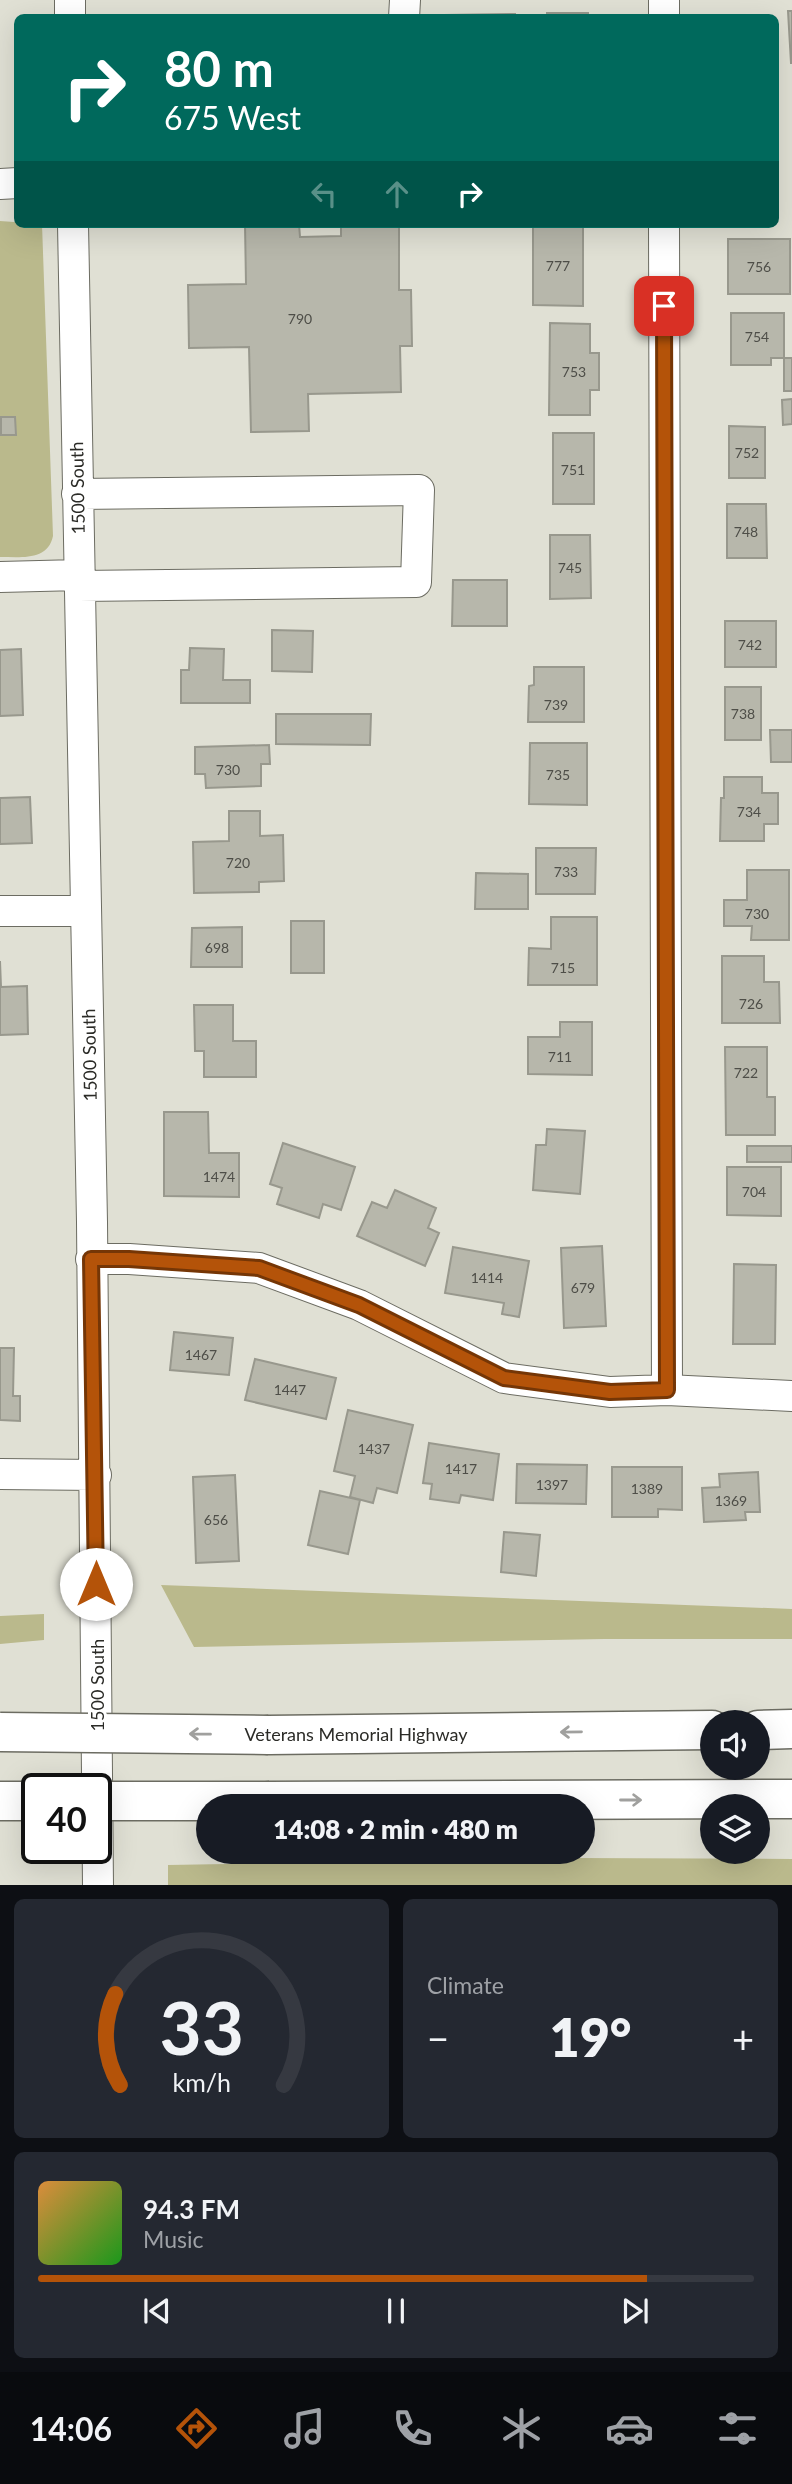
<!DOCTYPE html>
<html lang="en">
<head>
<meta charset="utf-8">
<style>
	body { margin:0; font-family:Lato,sans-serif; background:#242831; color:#f1f3f6; height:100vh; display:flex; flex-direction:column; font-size:26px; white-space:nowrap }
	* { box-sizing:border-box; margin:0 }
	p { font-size:23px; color:#9ea1a6 }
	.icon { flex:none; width:38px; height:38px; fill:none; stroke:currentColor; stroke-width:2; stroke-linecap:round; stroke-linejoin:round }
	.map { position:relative; height:1885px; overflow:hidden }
	.panel { display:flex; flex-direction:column; gap:14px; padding:14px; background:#0d0f14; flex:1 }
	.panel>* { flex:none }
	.hud { position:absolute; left:14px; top:14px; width:765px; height:214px; border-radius:10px; box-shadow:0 7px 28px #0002; background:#00695c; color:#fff; overflow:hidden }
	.controls { position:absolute; left:700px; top:1710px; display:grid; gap:14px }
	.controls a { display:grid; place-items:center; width:70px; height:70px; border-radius:50%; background:#171b24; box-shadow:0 7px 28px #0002; font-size:35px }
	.speed { position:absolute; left:21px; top:1773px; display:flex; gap:14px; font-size:35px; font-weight:700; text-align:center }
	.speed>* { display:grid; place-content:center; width:91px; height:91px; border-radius:50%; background:#171b24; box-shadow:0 7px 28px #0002; line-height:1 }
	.speed .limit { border:4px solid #111; border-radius:10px; background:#fff; color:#111 }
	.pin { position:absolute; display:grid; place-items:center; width:60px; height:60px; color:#fff; margin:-30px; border-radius:14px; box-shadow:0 4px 10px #0006 }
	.me { position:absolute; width:77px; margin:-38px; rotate:0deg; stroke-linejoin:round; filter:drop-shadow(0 0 5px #0008) }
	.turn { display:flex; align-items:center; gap:24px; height:147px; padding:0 35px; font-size:32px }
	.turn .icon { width:91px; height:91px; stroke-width:2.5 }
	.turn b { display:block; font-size:49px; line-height:60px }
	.lanes { display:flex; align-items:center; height:66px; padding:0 35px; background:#0003; justify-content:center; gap:35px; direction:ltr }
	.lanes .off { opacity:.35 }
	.big { font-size:52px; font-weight:800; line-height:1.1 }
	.panel .card { flex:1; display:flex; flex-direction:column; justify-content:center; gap:10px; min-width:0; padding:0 24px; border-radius:10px; background:#242831 }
	.panel .dial { align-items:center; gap:0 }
	.dial svg { height:182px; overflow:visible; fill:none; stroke:#363941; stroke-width:7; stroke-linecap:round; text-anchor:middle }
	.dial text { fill:#f1f3f6; stroke:none }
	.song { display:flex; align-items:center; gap:21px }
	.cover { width:84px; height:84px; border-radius:10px; background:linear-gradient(135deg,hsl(30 70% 55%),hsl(120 70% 35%)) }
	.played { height:7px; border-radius:4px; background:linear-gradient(90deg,#b45309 85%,#363941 85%) }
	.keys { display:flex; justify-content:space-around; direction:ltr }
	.heat { display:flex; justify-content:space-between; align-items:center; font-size:38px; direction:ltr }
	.panel .tiles { flex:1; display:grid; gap:14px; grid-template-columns:1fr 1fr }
	.card:last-child { grid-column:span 2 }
	.trip { position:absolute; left:196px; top:1794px; width:399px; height:70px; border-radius:35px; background:#171b24; box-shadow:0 7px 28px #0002; font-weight:800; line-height:70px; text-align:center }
	.tabs { display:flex; height:112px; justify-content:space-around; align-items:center; background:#090b0e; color:#9ea1a6 }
	.tabs .icon { width:49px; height:49px }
	.tabs .active { color:#b45309 }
	.tabs b { font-size:32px; color:#f1f3f6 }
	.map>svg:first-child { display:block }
	.green { fill:#bab98c }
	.building { fill:#b7b7ab; stroke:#98988d; stroke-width:2 }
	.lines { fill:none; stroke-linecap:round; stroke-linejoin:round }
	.minor-casing { stroke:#6c6c62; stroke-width:32 }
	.highway-casing { stroke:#6c6c62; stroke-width:41 }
	.minor { stroke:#fff; stroke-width:30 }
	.highway { stroke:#fff; stroke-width:38 }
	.highway-bridge-casing { stroke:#6c6c62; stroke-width:41; stroke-linecap:butt }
	.highway-bridge { stroke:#fff; stroke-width:38 }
	.oneway { stroke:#a0a09e }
	.route-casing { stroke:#753606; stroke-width:18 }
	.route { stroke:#b45309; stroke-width:12 }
	.labels { text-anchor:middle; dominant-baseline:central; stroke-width:6; stroke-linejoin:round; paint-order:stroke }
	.number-label { font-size:14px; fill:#4e4e48 }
	.street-label { font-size:18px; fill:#2b2b27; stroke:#fff }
</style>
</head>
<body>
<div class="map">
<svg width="792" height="1886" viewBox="0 0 792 1886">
	<rect width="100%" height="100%" fill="#e0e0d4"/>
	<path class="green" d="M 0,221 L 42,224 L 53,536 C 48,561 21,557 0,557 Z
		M 161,1585 L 792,1609 L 792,1639 L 604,1639 L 194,1647 Z
		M 44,1614 L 44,1640 L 0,1644 L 0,1616 Z
		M 573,1858 L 792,1859 L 792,1885 L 168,1885 L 168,1865 Z"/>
	<path class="building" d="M 788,11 L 792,11 L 792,63 L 791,63 Z
		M 547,13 L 588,13 L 588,18 L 547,18 Z
		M 515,14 L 515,18 L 445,18 L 445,15 Z
		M 245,224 L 299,224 L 300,237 L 341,236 L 341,224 L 399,224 L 399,290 L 411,290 L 412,346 L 400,346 L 401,392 L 308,394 L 309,431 L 251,432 L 249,347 L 189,348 L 188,285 L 246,284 Z
		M 533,224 L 583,224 L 583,306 L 533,305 Z
		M 728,239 L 790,239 L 790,294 L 728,294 Z
		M 731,313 L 784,313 L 784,358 L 771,358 L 771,365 L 731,365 Z
		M 550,323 L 590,324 L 590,353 L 599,353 L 599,390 L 590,390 L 590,415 L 549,415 Z
		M 784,358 L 792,358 L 792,391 L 784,391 Z
		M 792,399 L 792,424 L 783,425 L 782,400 Z
		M 1,417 L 15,417 L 16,435 L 1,435 Z
		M 729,426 L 765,427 L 765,478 L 729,478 Z
		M 553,433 L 594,433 L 594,504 L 553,504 Z
		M 727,504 L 766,504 L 767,558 L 727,558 Z
		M 550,535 L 590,535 L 591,598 L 550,599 Z
		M 453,580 L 507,580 L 507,626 L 452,626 Z
		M 725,621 L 776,621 L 776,667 L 725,667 Z
		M 272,630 L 313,631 L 312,672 L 272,671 Z
		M 190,648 L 224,649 L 223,680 L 250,680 L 250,703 L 181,703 L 181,670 L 189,670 Z
		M 21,649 L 23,715 L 0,716 L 0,650 Z
		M 534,667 L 584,667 L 584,722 L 528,722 L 529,686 L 534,685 Z
		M 725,687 L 761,687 L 761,740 L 725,740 Z
		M 276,714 L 371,714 L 370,745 L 276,744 Z
		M 770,730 L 792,730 L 792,762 L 771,762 Z
		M 530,743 L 587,743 L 587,805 L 529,804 Z
		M 269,745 L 270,764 L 261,764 L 261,786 L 206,788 L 205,774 L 195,774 L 195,747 Z
		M 724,777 L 762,777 L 762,793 L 778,793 L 778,824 L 764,824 L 764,841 L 720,841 L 721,798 L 724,798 Z
		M 30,797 L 32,843 L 0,844 L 0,798 Z
		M 229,811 L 260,811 L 260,836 L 283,835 L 284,881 L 259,882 L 259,892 L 194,893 L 193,842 L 229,841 Z
		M 536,848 L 596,848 L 595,894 L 536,894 Z
		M 747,870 L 789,870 L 789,940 L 751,940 L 752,926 L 724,926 L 724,900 L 747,900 Z
		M 476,873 L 528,874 L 528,909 L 475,909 Z
		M 551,917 L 597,917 L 597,985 L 528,985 L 529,948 L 551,949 Z
		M 291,921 L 324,921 L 324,973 L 291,973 Z
		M 242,927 L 242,967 L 191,967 L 192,928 Z
		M 722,956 L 764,956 L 764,982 L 779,982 L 780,1023 L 722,1023 Z
		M 0,961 L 1,987 L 27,986 L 28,1034 L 0,1035 Z
		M 194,1005 L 233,1005 L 233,1041 L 256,1041 L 256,1077 L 204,1077 L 204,1051 L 195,1051 Z
		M 560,1022 L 592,1022 L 592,1075 L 528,1074 L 528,1037 L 560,1037 Z
		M 725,1047 L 767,1047 L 767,1097 L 775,1097 L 775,1135 L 726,1135 Z
		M 164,1112 L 208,1112 L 209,1153 L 239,1153 L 239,1197 L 164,1196 Z
		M 547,1129 L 585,1131 L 580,1194 L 533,1190 L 536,1145 L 546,1145 Z
		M 283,1143 L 355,1167 L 341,1210 L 323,1204 L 319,1218 L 277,1204 L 282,1188 L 270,1184 Z
		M 747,1146 L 792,1146 L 792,1162 L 747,1162 Z
		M 727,1167 L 781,1167 L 781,1216 L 727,1215 Z
		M 395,1190 L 436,1208 L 428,1228 L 439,1233 L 425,1266 L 357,1236 L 372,1202 L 387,1208 Z
		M 602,1246 L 606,1326 L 564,1328 L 561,1248 Z
		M 453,1247 L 529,1261 L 519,1317 L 502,1314 L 504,1303 L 445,1293 Z
		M 734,1264 L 776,1265 L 775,1344 L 733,1344 Z
		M 174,1332 L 233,1338 L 229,1375 L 170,1370 Z
		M 0,1348 L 14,1348 L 13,1396 L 20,1396 L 20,1421 L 0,1420 Z
		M 255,1359 L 336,1378 L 326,1419 L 245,1400 Z
		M 348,1410 L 413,1425 L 397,1493 L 377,1488 L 373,1503 L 350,1497 L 355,1476 L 334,1471 Z
		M 429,1443 L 499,1454 L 493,1500 L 461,1495 L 459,1503 L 430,1499 L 432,1484 L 423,1483 Z
		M 517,1464 L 587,1465 L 586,1504 L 516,1503 Z
		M 612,1467 L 682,1467 L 682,1510 L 658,1509 L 658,1517 L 612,1517 Z
		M 758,1472 L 760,1512 L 745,1512 L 746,1520 L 704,1522 L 702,1488 L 720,1487 L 719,1474 Z
		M 235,1475 L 239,1561 L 196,1563 L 193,1477 Z
		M 320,1491 L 360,1500 L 348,1554 L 308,1545 Z
		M 504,1532 L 540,1535 L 536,1576 L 501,1572 Z"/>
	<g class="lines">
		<g class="minor-casing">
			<path id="minor" d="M 70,0 L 70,18
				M 664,0 L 664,18
				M 404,18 L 405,0
				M 0,184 L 18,183
				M 73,224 L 92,1222 L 98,1886
				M 664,224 L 667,1390
				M 77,494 L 419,490 L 416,582 L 79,586
				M 0,577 L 79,575
				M 0,911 L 86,911
				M 91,1259 L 129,1259 L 259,1268 L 359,1305 L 504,1378 L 610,1392 L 667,1390 L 792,1396
				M 0,1474 L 96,1475"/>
		</g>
		<g class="highway-casing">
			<path id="highway" d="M 758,1730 L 792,1729
				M 268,1735 L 712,1730
				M 0,1801 L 37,1801
				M 269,1801 L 792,1799"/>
		</g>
		<use href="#minor" class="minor"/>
		<use href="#highway" class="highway"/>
		<g class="highway-bridge-casing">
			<path id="highway-bridge" d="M 0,1732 L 268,1735
				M 96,1801 L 269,1801"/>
		</g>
		<use href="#highway-bridge" class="highway-bridge"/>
	</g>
	<defs><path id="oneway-shaft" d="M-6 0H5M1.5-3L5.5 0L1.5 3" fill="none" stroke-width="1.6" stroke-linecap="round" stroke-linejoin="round" transform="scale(1.75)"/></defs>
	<g class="oneway">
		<use href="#oneway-shaft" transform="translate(571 1732) rotate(179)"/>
		<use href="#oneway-shaft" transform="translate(200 1734) rotate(-179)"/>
		<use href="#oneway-shaft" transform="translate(631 1800)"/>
	</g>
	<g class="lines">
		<g class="route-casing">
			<path id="route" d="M 96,1584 L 91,1259 L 129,1259 L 259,1268 L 359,1305 L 504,1378 L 610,1392 L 667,1390 L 664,306"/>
		</g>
		<use href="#route" class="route"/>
	</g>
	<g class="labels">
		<g class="number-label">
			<text x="558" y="265">777</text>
			<text x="759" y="266">756</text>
			<text x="300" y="318">790</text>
			<text x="757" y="336">754</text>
			<text x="574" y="371">753</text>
			<text x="747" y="452">752</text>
			<text x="573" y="469">751</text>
			<text x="746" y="531">748</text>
			<text x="570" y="567">745</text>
			<text x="750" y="644">742</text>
			<text x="556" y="704">739</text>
			<text x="743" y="713">738</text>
			<text x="228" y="769">730</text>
			<text x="558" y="774">735</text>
			<text x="749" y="811">734</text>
			<text x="238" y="862">720</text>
			<text x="566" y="871">733</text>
			<text x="757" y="913">730</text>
			<text x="217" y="947">698</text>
			<text x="563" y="967">715</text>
			<text x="751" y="1003">726</text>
			<text x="560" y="1056">711</text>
			<text x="746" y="1072">722</text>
			<text x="219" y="1176">1474</text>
			<text x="754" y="1191">704</text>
			<text x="487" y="1277">1414</text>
			<text x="583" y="1287">679</text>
			<text x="201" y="1354">1467</text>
			<text x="290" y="1389">1447</text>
			<text x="374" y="1448">1437</text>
			<text x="461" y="1468">1417</text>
			<text x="552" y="1484">1397</text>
			<text x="647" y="1488">1389</text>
			<text x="731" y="1500">1369</text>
			<text x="216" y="1519">656</text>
		</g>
		<g class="street-label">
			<text transform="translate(77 488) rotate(-91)">1500 South</text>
			<text transform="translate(89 1055) rotate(-91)">1500 South</text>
			<text transform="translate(97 1685) rotate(-90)">1500 South</text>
			<text x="356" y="1734">Veterans Memorial Highway</text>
		</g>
	</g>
</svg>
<div class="controls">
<a><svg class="icon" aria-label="sound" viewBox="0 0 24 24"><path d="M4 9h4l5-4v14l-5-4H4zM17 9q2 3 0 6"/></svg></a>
<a><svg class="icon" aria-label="layers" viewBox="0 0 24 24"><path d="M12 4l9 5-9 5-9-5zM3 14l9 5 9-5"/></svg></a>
</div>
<div class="speed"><div class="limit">40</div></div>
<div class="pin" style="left:664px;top:306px;background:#d93025"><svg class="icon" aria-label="arrive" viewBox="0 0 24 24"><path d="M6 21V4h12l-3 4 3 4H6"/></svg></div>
<svg class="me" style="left:96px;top:1584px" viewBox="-20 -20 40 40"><circle r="19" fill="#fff"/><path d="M0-13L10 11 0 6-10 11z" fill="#b45309"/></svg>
<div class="trip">14:08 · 2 min · 480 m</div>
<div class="hud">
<div class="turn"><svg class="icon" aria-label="right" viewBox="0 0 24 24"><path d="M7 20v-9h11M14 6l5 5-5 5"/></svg><div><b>80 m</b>675 West</div></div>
<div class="lanes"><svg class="icon off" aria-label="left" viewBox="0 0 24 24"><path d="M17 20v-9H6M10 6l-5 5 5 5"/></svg><svg class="icon off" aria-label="ahead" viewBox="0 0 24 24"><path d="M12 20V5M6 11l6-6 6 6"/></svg><svg class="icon" aria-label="right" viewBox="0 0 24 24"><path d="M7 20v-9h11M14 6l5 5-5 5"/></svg></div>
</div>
</div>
<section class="panel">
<div class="tiles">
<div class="card dial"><svg viewBox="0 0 100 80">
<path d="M14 69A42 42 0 1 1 86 69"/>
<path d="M14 69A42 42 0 0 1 12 29" stroke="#b45309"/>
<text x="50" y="56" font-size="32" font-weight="700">33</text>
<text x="50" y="72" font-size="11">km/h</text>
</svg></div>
<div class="card"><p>Climate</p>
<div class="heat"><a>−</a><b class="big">19°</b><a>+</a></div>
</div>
<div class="card">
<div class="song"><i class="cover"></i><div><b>94.3 FM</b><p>Music</p></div></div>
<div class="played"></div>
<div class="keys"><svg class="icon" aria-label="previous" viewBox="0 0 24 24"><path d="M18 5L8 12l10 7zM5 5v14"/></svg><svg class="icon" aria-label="pause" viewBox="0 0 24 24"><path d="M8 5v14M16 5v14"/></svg><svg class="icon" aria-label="next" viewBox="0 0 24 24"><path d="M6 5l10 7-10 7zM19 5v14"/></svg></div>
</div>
</div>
</section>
<nav class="tabs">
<b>14:06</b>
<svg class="icon active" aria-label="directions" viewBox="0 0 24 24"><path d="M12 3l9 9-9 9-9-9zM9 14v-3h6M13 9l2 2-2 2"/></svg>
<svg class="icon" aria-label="music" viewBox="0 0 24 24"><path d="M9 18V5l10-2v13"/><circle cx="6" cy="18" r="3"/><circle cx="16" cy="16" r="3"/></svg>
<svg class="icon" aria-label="phone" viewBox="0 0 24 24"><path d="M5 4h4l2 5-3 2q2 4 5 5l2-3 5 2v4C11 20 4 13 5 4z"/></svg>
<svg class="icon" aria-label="climate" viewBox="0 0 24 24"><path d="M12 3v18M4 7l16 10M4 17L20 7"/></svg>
<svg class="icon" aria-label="car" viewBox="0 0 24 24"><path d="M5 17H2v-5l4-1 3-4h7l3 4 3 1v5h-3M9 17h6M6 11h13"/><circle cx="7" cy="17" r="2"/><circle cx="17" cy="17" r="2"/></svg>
<svg class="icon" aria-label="filters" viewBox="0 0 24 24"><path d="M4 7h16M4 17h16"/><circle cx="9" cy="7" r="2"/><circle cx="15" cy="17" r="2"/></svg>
</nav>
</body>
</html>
